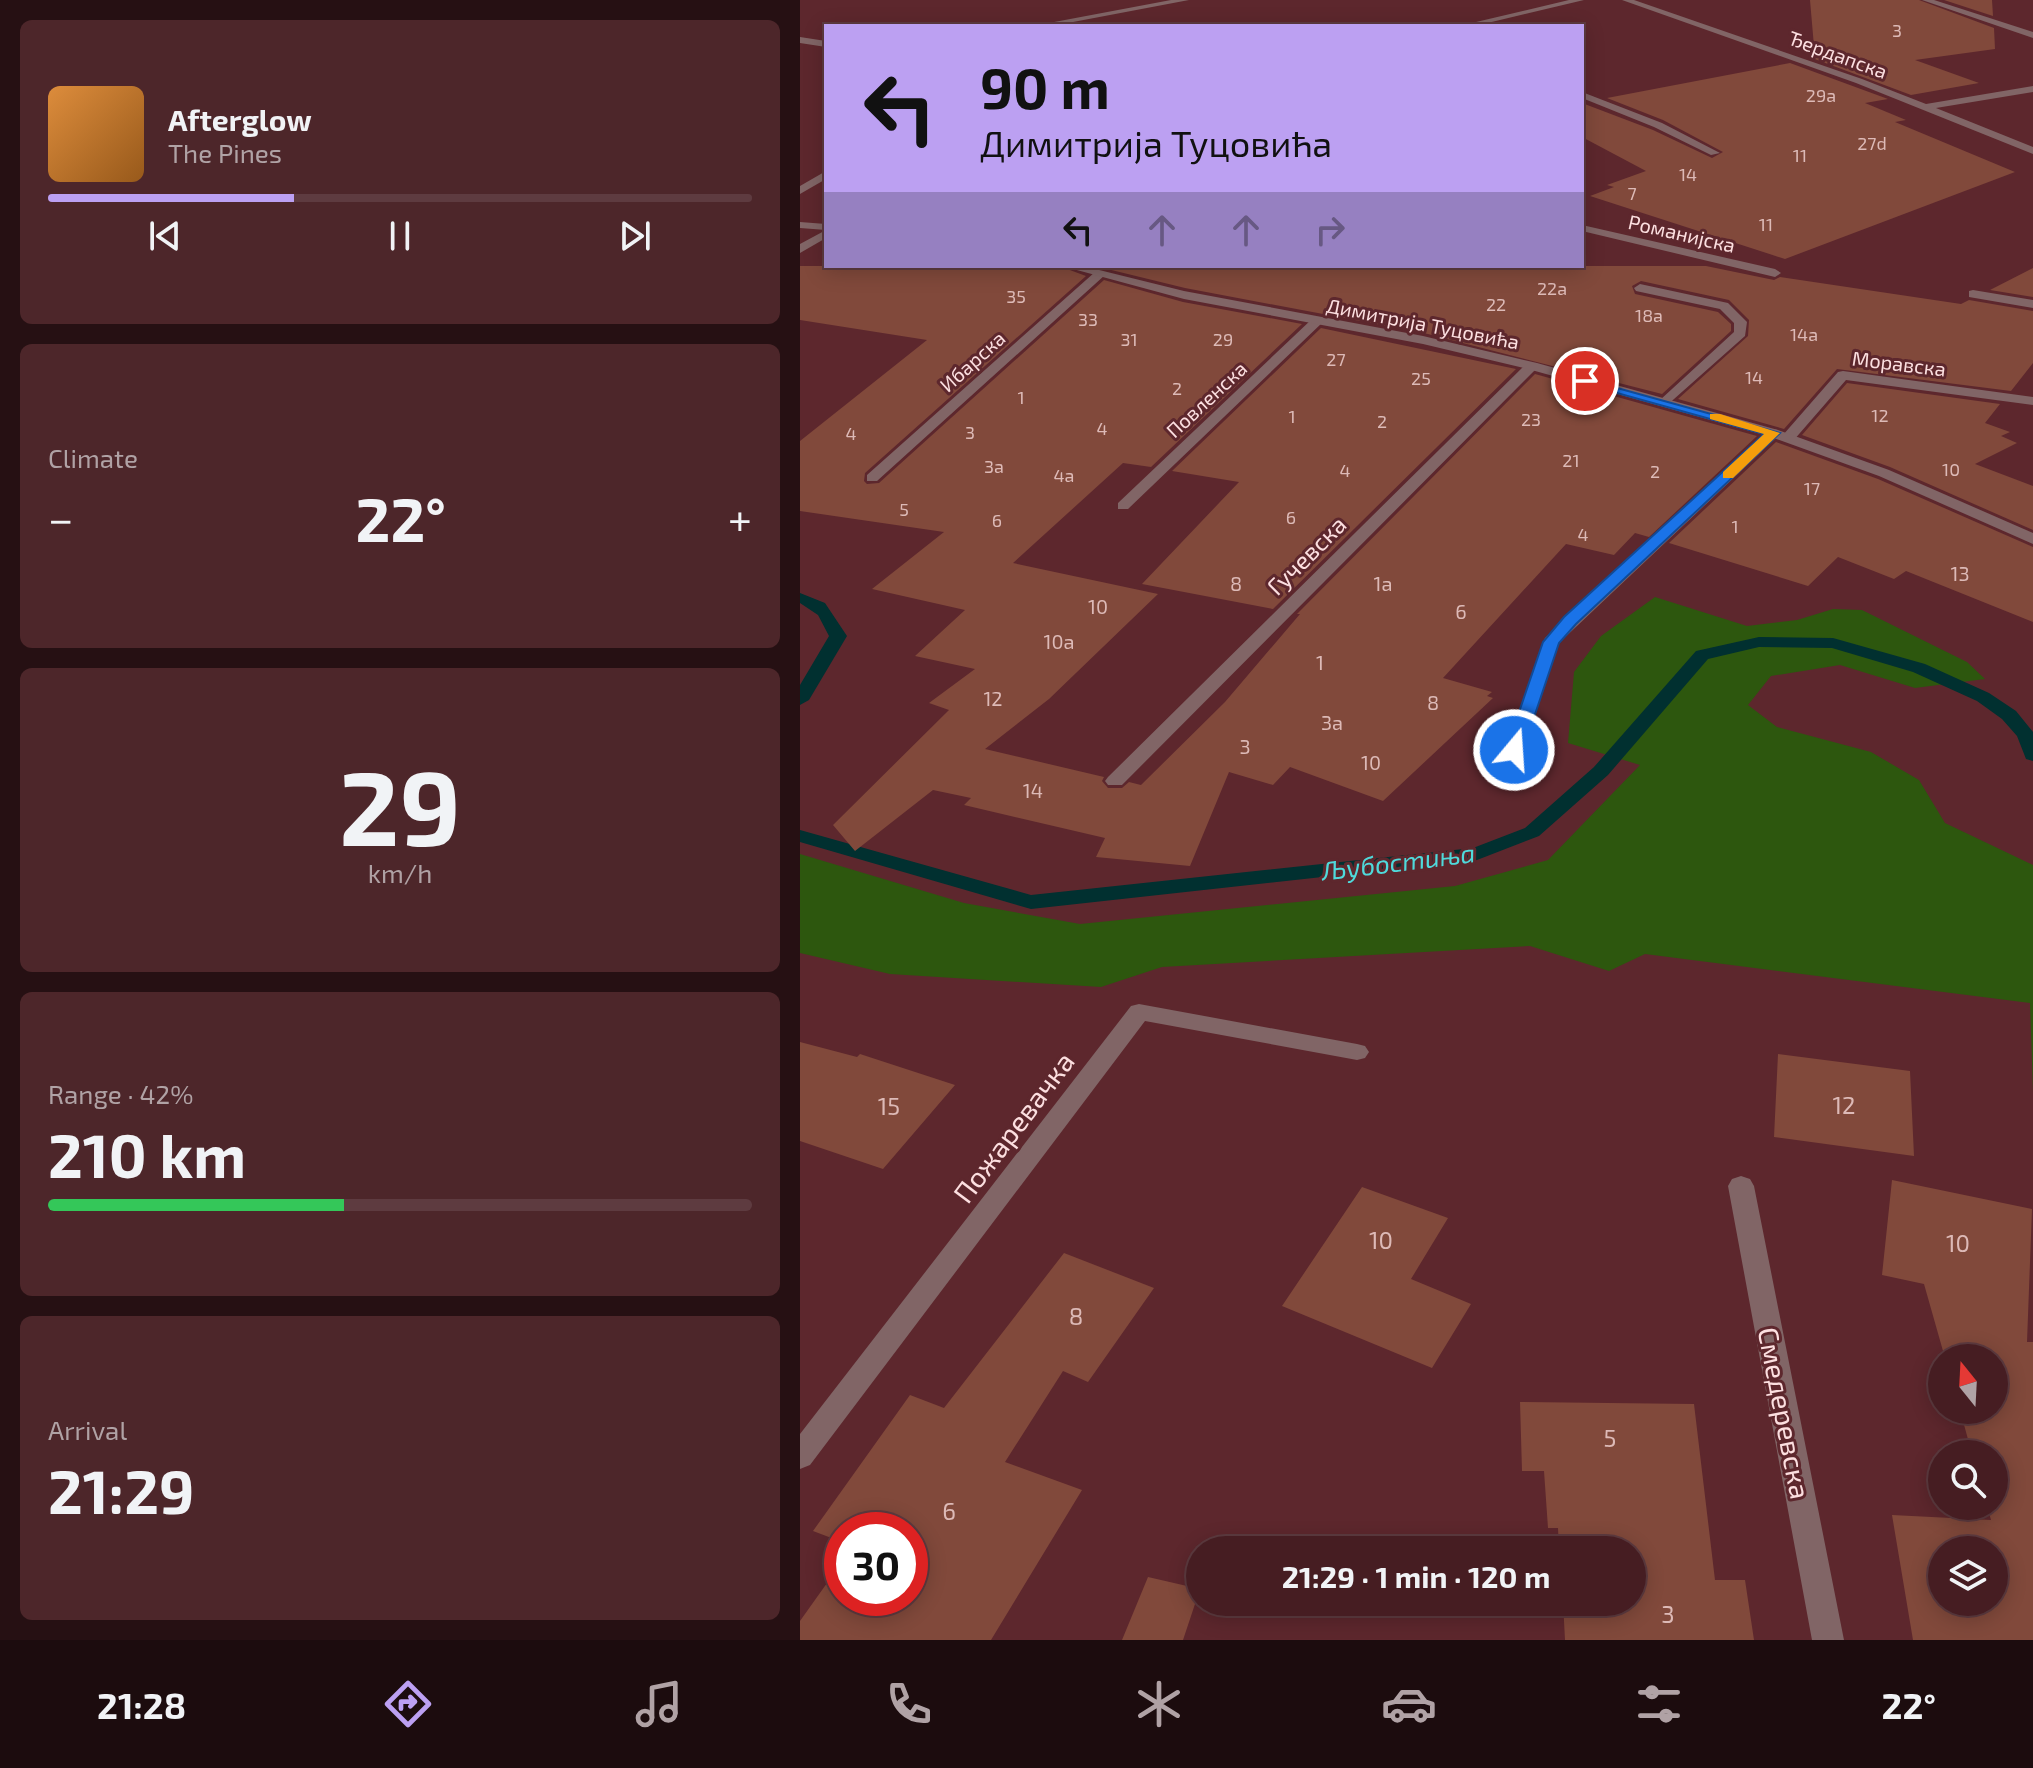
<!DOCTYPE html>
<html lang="en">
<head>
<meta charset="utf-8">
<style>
	body { margin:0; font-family:"Exo 2",sans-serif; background:#4d262a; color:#f1f3f6; height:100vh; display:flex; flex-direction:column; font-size:30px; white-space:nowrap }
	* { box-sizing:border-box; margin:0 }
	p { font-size:26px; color:#b0a2a5 }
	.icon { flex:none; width:44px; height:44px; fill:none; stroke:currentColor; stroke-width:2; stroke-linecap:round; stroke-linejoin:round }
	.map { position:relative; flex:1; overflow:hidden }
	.side { display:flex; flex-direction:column; gap:20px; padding:20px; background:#261013; width:800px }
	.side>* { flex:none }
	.hud { position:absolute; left:24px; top:24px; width:760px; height:244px; border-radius:0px; box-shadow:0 4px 20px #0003,0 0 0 2px #5e3b40; background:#bca0f2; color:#111; overflow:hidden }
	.needle { width:52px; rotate:342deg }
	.controls { position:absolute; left:1128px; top:1344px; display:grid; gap:16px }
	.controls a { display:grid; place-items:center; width:80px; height:80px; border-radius:50%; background:#461d22; box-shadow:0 4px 20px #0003,0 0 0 2px #5e3b40; font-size:40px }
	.speed { position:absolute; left:24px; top:1512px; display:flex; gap:16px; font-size:40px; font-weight:700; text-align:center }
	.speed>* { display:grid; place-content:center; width:104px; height:104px; border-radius:50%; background:#461d22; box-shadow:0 4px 20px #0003,0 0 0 2px #5e3b40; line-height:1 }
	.speed .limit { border:12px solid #d22; background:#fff; color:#111 }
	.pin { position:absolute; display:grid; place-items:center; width:68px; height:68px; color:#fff; margin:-34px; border:4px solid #fff; border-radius:50%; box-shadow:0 2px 8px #0007 }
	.me { position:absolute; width:88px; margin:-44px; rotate:18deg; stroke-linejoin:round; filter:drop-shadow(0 0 6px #0008) }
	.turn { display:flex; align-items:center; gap:28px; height:168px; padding:0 24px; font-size:36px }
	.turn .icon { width:104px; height:104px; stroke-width:2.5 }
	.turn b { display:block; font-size:56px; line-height:68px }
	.lanes { display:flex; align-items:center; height:76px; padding:0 24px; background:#0003; justify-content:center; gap:40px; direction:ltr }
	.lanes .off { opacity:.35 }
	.big { font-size:60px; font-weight:700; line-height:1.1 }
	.side .card { flex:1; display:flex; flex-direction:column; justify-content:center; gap:12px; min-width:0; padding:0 28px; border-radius:12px; background:#4d262a }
	.side .dial { align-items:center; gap:0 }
	.dial b { font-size:104px; line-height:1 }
	.song { display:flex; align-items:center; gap:24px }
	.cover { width:96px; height:96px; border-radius:12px; background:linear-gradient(135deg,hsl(30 70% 55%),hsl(30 70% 35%)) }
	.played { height:8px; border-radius:4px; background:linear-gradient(90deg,#bca0f2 35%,#5e3b40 35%) }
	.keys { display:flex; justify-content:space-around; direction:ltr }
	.heat { display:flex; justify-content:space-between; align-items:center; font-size:44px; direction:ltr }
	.charge { height:12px; border-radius:6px; background:linear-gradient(90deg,#34c759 42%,#5e3b40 0) }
	.trip { position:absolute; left:386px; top:1536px; width:460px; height:80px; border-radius:40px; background:#461d22; box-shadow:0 4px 20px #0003,0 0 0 2px #5e3b40; font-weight:700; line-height:80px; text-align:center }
	.tab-bar { display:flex; height:128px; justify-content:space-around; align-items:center; background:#1c0c0e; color:#b0a2a5 }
	.tab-bar .icon { width:56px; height:56px }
	.tab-bar .on { color:#bca0f2 }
	.tab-bar b { font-size:36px; color:#f1f3f6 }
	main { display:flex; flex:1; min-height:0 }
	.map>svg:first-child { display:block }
	.green { fill:#2d570e }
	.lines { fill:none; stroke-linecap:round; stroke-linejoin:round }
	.stream { fill:#013030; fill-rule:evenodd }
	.building { fill:#81493b; fill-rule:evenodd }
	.service { fill:#816566; fill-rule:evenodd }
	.minor { fill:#816566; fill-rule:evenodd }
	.tertiary { fill:#816566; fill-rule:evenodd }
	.route { fill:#1a73e8; stroke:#114b97; stroke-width:2 }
	.slow { fill:#f59e0b }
	.labels { text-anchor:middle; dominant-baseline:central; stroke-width:6; stroke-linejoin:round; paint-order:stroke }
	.far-number-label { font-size:18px; fill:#ddbab7 }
	.far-street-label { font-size:20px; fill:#fcdfe0; stroke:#5d272d }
	.number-label { font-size:20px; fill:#ddbab7 }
	.street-label { font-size:24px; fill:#fcdfe0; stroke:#5d272d }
	.near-number-label { font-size:24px; fill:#ddbab7 }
	.water-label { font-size:26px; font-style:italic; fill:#4fdadb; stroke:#5d272d }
	.near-street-label { font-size:28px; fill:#fcdfe0; stroke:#5d272d }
</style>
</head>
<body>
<main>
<section class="side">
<div class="card">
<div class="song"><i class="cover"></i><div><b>Afterglow</b><p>The Pines</p></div></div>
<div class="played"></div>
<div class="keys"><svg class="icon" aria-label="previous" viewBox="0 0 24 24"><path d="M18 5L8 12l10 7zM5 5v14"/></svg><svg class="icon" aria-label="pause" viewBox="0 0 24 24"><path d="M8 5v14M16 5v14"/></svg><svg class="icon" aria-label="next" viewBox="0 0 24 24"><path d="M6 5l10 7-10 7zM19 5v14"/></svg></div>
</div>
<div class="card"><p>Climate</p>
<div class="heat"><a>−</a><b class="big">22°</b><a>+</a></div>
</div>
<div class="card dial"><b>29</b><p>km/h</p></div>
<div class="card"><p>Range · 42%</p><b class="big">210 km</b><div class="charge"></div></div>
<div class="card"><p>Arrival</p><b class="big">21:29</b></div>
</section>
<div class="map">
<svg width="1233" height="1640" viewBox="0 0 1233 1640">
	<rect width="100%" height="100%" fill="#5d272d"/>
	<path class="green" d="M 855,597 L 947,626 L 997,620 L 1033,609 L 1062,610 L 1167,662 L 1185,679 L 1115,688 L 1040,665 L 971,676 L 948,705 L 977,727 L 1071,752 L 1119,780 L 1145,823 L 1233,865 L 1233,1092 L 1230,1003 L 845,954 L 809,971 L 730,946 L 362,967 L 301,987 L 90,974 L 0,953 L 0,854 L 164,903 L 280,924 L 655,886 L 748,860 L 840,765 L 768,743 L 774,672 L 801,636 Z"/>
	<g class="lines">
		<path class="stream" d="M 0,593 L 25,603 L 47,636 L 9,700 L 0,705 L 0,685 L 29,636 L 18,615 L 0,603 Z
			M 959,637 L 1033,638 L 1125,664 L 1189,693 L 1216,711 L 1233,732 L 1233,761 L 1226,759 L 1217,736 L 1202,719 L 1177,701 L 1113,672 L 1032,648 L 959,647 L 908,659 L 808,775 L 739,836 L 677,860 L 231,909 L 0,842 L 0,830 L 231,895 L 673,848 L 725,828 L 794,767 L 896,651 Z"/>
	</g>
	<path class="building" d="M 1010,0 L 1119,0 L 1194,28 L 1195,49 L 1115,60 L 1179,83 L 1111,95 L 1012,58 L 1015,58 Z
		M 1144,0 L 1192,0 L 1193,16 Z
		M 990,63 L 1088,99 L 1065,103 L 1106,120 L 1095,122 L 1215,172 L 985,259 L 790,196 L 814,187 L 807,185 L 846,171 L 782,137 L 782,103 L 853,130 L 912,158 L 923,152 L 863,120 L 807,98 Z
		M 0,266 L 259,266 L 286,276 L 65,473 L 64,481 L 67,484 L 79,483 L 304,280 L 383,302 L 502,324 L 351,467 L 323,463 L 213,563 L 358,594 L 249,699 L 185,749 L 304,777 L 302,781 L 308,788 L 322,788 L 329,782 L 341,785 L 425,702 L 500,614 L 497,614 L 735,374 L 957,436 L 849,537 L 835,533 L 814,555 L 766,544 L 643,678 L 692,692 L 687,696 L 693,698 L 583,801 L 490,767 L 473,785 L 429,772 L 390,866 L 296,857 L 305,838 L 164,805 L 171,798 L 133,790 L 55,851 L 33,825 L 149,710 L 129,703 L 175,669 L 115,656 L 165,610 L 72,589 L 144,532 L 0,511 L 0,441 L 127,340 L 0,320 Z
		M 295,266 L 906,266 L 974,280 L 980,277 L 1161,304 L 1169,300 L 1233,311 L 1233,363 L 1211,391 L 1037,369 L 984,429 L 878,399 L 948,336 L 949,320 L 929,300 L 841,281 L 832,286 L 835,294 L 918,312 L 931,324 L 931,331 L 862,394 L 624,333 L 385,288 Z
		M 1233,268 L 1233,297 L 1190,290 Z
		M 521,328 L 716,369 L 473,609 L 342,584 L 439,482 L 372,471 Z
		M 1047,383 L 1200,404 L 1185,423 L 1210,432 L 1201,436 L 1217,443 L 1175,464 L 1233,486 L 1233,530 L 1090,467 L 1002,435 Z
		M 976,442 L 1078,479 L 1233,547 L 1233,622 L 1106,571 L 1094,579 L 1038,557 L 1008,586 L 869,543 Z
		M 0,1042 L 57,1057 L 60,1054 L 155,1085 L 83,1169 L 0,1141 Z
		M 978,1054 L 1110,1071 L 1114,1156 L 974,1137 Z
		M 1092,1180 L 1232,1209 L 1227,1342 L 1233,1342 L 1233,1640 L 1113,1640 L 1092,1515 L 1191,1520 L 1187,1506 L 1194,1506 L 1194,1454 L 1172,1454 L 1160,1410 L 1194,1410 L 1194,1358 L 1145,1358 L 1124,1284 L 1082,1275 ZM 1142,1550 L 1194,1550 L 1194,1602 L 1142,1602 Z
		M 562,1187 L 648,1218 L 611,1279 L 671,1304 L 632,1368 L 482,1306 Z
		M 264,1253 L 354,1288 L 288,1382 L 263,1371 L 205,1462 L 282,1490 L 191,1640 L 0,1640 L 0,1621 L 42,1562 L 42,1598 L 110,1598 L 110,1530 L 42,1530 L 42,1542 L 13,1531 L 110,1395 L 144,1408 Z
		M 720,1402 L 894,1404 L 915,1580 L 945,1580 L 954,1640 L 765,1640 L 763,1602 L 832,1602 L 832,1550 L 759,1550 L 758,1528 L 748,1528 L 744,1471 L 722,1471 Z
		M 348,1577 L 400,1589 L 383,1640 L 322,1640 Z"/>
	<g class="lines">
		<path class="service" d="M 840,284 L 928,303 L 947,322 L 945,336 L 865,407 L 858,403 L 860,400 L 934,332 L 934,323 L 920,309 L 836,291 L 834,288 Z"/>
		<path class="minor" d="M 371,0 L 389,0 L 252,26 L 233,26 Z
			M 769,0 L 784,0 L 675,26 L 659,26 Z
			M 822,0 L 834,0 L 1062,79 L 1126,104 L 1233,86 L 1233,92 L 1136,108 L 1233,147 L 1233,154 L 1056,83 Z
			M 1122,0 L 1134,0 L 1233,32 L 1233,38 Z
			M 0,37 L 26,41 L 26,47 L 0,43 Z
			M 782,92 L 862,123 L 920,153 L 911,155 L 854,127 L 782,98 Z
			M 26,171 L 26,179 L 0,194 L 0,186 Z
			M 782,225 L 975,269 L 981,273 L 975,277 L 782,231 Z
			M 26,230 L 26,238 L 0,253 L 0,244 Z
			M 295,272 L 305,275 L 77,481 L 67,481 L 67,475 Z
			M 1173,290 L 1233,300 L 1233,308 L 1169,297 L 1169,291 Z
			M 512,319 L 523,322 L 328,509 L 318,509 L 318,503 Z
			M 727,363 L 739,366 L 322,785 L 308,785 L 305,781 L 308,777 Z
			M 1043,371 L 1233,397 L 1233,405 L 1046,380 L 993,441 L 983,441 L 983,435 L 1038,372 Z
			M 973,429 L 978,430 L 978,436 L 759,643 L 723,750 L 714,756 L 707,754 L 705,750 L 745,638 L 968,430 Z
			M 339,1004 L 557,1044 L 565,1046 L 569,1052 L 565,1058 L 557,1060 L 345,1021 L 10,1465 L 0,1469 L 0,1434 L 331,1006 Z
			M 941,1176 L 950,1179 L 954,1186 L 1044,1640 L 1012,1640 L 928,1186 L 932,1179 Z"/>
		<path class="tertiary" d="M 0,222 L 26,224 L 26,230 L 0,228 Z
			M 262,266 L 283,266 L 384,291 L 623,336 L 737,363 L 978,430 L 1089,470 L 1233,533 L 1233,544 L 1079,476 L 968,436 L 728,369 L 623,344 L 384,299 Z"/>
	</g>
	<path class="route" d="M 781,378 L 980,433 L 776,624 L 759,643 L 723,750 L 714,755 L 706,750 L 743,642 L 764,617 L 964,434 L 781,383 Z"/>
	<path class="slow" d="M 910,414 L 920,414 L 980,433 L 933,478 L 923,478 L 923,472 L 964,434 L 910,419 Z"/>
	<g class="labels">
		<g class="far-number-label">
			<text x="1097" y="30">3</text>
			<text x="1021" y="95">29a</text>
			<text x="1072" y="143">27d</text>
			<text x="1000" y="155">11</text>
			<text x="888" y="174">14</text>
			<text x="832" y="193">7</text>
			<text x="966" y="224">11</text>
			<text x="752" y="288">22a</text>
			<text x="216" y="296">35</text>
			<text x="696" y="304">22</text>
			<text x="849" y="315">18a</text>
			<text x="288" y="319">33</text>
			<text x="1004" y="334">14a</text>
			<text x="329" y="339">31</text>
			<text x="423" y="339">29</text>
			<text x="536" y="359">27</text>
			<text x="954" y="377">14</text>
			<text x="621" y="378">25</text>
			<text x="377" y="388">2</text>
			<text x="221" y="397">1</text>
			<text x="1080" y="415">12</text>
			<text x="492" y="416">1</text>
			<text x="731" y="419">23</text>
			<text x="582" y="421">2</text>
			<text x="302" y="428">4</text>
			<text x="170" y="432">3</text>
			<text x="51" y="433">4</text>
			<text x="771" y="460">21</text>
			<text x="194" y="466">3a</text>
			<text x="1151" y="469">10</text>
			<text x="545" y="470">4</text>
			<text x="855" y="471">2</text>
			<text x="264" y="475">4a</text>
			<text x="1012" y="488">17</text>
			<text x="104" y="509">5</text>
			<text x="491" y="517">6</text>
			<text x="197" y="520">6</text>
			<text x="935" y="526">1</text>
			<text x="783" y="534">4</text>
		</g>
		<g class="far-street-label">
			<text transform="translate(1038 54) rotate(20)">Ђердапска</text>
			<text transform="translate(882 233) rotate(13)">Романијска</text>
			<text transform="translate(623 323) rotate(11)">Димитрија Туцовића</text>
			<text transform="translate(172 361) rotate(-42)">Ибарска</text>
			<text transform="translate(1099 363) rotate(7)">Моравска</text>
			<text transform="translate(406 399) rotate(-43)">Повленска</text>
		</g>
		<g class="number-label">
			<text x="1160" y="573">13</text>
			<text x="436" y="583">8</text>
			<text x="583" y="583">1a</text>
			<text x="298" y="606">10</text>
			<text x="661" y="611">6</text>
			<text x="259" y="641">10a</text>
			<text x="520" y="662">1</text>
			<text x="193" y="698">12</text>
			<text x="633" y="702">8</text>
			<text x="532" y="722">3a</text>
			<text x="445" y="746">3</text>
			<text x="571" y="762">10</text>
			<text x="233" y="790">14</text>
		</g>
		<g class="street-label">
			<text transform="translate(506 555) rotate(-45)">Гучевска</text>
		</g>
		<g class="near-number-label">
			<text x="1044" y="1104">12</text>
			<text x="89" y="1105">15</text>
			<text x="581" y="1239">10</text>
			<text x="1158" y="1242">10</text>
			<text x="276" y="1315">8</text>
			<text x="810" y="1437">5</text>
			<text x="149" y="1510">6</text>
			<text x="868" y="1613">3</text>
		</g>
		<g class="water-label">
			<text transform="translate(598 861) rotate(-7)">Љубостиња</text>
		</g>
		<g class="near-street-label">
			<text transform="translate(213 1127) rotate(-53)">Пожаревачка</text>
			<text transform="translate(985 1413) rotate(79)">Смедеревска</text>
		</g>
	</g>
</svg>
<div class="controls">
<a><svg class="needle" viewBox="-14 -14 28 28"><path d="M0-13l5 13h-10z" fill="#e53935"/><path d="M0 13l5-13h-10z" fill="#b0a2a5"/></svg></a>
<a><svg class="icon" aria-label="search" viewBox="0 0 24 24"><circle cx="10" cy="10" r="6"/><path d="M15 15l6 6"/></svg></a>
<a><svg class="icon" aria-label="layers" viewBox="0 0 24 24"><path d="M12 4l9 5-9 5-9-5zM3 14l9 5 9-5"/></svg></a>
</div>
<div class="speed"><div class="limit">30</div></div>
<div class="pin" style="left:785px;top:381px;background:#d93025"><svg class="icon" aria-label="arrive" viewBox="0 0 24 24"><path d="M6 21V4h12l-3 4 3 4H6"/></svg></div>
<svg class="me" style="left:714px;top:750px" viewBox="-20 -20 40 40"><circle r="17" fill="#1a73e8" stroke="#fff" stroke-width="3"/><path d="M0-11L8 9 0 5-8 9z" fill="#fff"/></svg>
<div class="trip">21:29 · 1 min · 120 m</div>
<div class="hud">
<div class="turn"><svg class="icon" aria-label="left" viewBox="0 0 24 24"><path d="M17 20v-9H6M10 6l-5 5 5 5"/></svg><div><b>90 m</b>Димитрија Туцовића</div></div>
<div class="lanes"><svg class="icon" aria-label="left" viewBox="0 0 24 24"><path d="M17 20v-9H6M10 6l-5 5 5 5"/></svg><svg class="icon off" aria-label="ahead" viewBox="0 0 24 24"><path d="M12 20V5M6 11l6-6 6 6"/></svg><svg class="icon off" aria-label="ahead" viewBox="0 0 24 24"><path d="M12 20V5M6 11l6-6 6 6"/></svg><svg class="icon off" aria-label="right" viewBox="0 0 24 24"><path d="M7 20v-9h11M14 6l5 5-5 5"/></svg></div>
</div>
</div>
</main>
<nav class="tab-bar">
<b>21:28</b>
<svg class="icon on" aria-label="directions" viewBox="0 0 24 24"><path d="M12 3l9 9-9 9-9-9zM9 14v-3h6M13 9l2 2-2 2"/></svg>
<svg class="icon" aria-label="music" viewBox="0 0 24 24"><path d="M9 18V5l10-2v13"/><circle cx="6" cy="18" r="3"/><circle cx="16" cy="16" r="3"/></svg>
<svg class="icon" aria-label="phone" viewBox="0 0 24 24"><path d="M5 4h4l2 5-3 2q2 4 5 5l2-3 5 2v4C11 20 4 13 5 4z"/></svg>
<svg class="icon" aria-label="climate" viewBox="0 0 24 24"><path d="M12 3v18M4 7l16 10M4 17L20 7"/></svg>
<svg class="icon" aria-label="car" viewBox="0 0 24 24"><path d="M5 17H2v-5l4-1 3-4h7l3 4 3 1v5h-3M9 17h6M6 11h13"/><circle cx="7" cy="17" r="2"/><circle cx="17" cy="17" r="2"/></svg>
<svg class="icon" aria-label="filters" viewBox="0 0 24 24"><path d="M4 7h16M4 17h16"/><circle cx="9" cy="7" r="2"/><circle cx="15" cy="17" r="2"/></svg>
<b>22°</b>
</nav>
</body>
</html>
